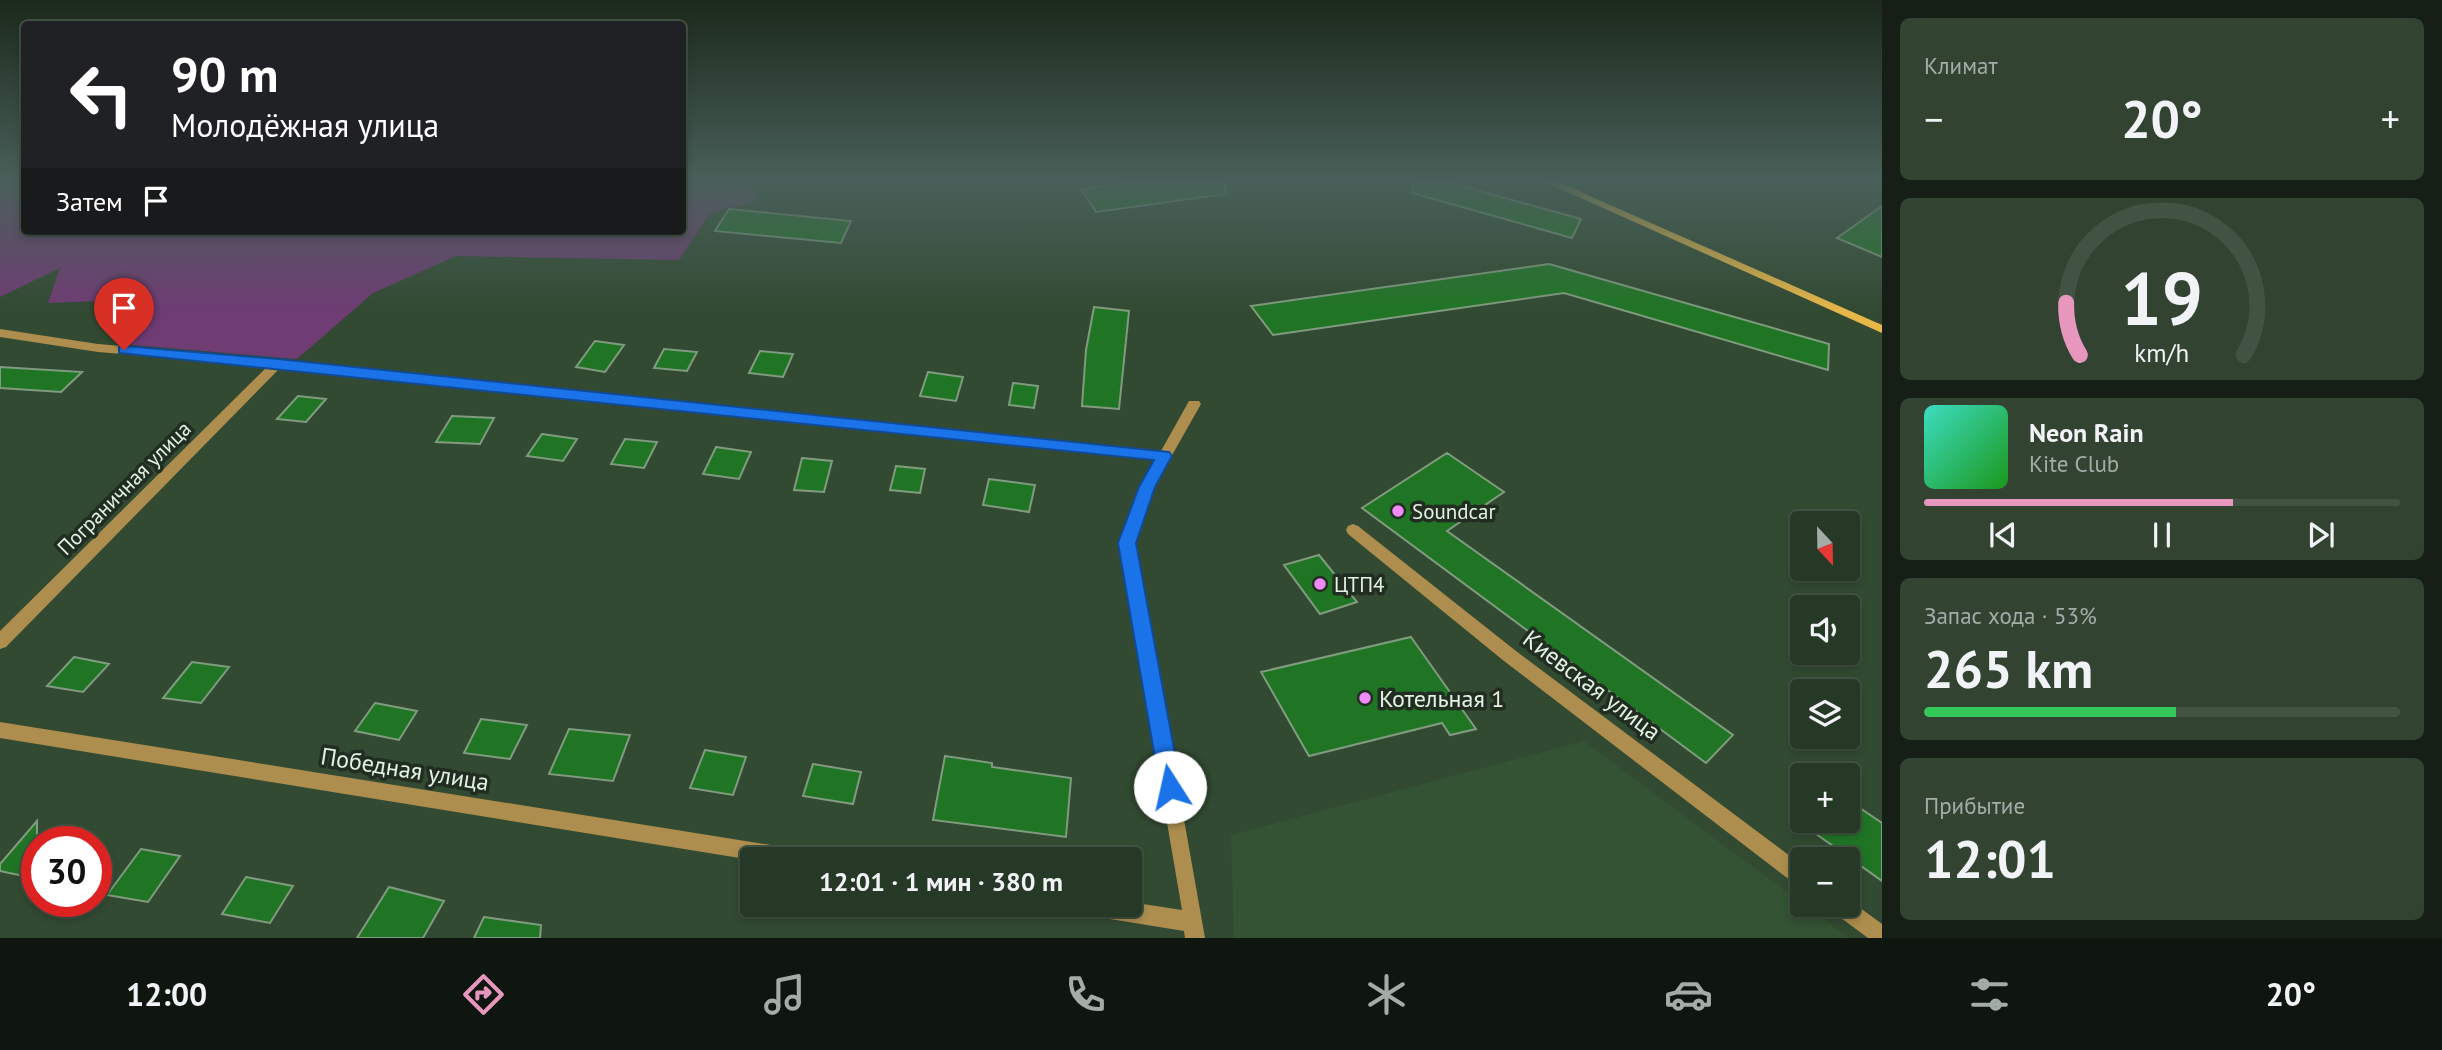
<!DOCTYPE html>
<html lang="ru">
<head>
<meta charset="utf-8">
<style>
	body { margin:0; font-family:"PT Sans",sans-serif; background:#324332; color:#f1f3f6; height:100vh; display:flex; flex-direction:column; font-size:26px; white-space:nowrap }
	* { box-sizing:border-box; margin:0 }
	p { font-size:23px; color:#a4aca7 }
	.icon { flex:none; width:38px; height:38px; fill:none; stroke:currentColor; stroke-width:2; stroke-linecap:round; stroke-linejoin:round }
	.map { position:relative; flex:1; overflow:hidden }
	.panel { display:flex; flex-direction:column; gap:18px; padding:18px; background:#151f15; width:560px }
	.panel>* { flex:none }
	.top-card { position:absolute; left:21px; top:21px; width:665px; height:214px; border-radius:7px; box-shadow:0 4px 10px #0003,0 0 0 2px #425243; background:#202124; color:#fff; overflow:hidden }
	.needle { width:46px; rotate:158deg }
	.buttons { position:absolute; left:1790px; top:511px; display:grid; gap:14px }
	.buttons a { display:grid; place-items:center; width:70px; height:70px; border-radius:7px; background:#263826; box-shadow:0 4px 10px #0003,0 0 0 2px #425243; font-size:35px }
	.speed { position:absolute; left:21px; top:826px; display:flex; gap:14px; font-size:35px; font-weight:700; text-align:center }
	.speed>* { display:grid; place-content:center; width:91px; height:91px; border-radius:50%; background:#263826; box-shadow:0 4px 10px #0003,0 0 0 2px #425243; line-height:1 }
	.speed .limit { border:10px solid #d22; background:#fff; color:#111 }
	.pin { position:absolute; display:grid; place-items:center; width:60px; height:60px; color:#fff; margin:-72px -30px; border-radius:50% 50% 50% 0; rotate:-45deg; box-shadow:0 0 7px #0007 }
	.pin .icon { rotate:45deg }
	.me { position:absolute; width:77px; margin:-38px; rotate:350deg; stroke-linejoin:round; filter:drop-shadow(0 0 5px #0008) }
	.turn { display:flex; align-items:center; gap:24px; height:147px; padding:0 35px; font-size:32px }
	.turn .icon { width:91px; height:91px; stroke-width:2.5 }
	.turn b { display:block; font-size:49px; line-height:60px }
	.then { display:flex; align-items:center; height:66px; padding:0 35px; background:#0003; gap:14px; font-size:26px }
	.big { font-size:52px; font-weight:600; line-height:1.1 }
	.panel .widget { flex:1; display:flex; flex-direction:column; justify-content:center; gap:10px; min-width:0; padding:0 24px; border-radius:10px; background:#324332 }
	.panel .dial { align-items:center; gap:0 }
	.dial svg { height:182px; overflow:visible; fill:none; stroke:#425243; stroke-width:7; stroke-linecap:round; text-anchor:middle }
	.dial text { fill:#f1f3f6; stroke:none }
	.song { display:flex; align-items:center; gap:21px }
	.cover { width:84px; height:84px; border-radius:10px; background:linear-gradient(135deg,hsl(170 70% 55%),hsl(120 70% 35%)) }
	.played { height:7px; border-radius:4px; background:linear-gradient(90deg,#e797bd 65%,#425243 65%) }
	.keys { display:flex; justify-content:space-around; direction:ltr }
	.heat { display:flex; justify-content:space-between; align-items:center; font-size:38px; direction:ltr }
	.charge { height:10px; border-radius:5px; background:linear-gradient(90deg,#34c759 53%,#425243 0) }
	.trip { position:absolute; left:740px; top:847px; width:402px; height:70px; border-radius:7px; background:#263826; box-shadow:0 4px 10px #0003,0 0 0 2px #425243; font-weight:600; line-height:70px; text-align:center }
	.tab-bar { display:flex; height:112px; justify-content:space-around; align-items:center; background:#0f160f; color:#a4aca7 }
	.tab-bar .icon { width:49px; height:49px }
	.tab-bar .on { color:#e797bd }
	.tab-bar b { font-size:32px; color:#f1f3f6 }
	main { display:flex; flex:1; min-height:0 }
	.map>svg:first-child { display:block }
	.built { fill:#345234 }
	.green { fill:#6f3c74 }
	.building { fill:#207525; stroke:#809b7f; stroke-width:2 }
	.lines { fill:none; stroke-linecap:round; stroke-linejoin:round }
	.minor { fill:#ad8e4e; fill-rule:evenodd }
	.secondary { fill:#e8b749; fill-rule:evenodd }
	.route { fill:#1a73e8; stroke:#114b97; stroke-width:2 }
	.poi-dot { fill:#ee8bf8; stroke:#222d22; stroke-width:2.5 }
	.labels { text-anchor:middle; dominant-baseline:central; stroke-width:7; stroke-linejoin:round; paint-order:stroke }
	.street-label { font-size:21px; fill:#e3f2e2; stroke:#222d22 }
	.poi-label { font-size:21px; fill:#e3f2e2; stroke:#222d22; text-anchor:start }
	.near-street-label { font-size:24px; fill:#e3f2e2; stroke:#222d22 }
	.near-poi-label { font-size:24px; fill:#e3f2e2; stroke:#222d22; text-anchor:start }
</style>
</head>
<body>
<main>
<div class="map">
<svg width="1882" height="938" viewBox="0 0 1882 938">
	<rect width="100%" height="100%" fill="#324a32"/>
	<path class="built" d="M 1584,741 L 1849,938 L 1234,938 L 1231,835 Z"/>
	<path class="green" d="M 0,181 L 24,181 L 24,231 L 682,231 L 683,181 L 720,181 L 752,188 L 759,201 L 711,212 L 679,260 L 456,256 L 373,293 L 297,359 L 122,344 L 127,300 L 48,303 L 60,268 L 0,297 Z"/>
	<path class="building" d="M 1146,181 L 1225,181 L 1226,194 L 1096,212 L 1081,189 Z
		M 1415,181 L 1443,181 L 1581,219 L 1572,238 L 1412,193 Z
		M 1882,206 L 1882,257 L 1837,238 Z
		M 729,209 L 851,221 L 841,243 L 715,231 Z
		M 1549,264 L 1829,344 L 1828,370 L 1564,293 L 1273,335 L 1251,306 Z
		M 1094,307 L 1129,311 L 1119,409 L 1082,406 L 1086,350 Z
		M 595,341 L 624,345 L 605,372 L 576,367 Z
		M 664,349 L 697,352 L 687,371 L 654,368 Z
		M 760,351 L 793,354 L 783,377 L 749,373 Z
		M 0,367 L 82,372 L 61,392 L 0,388 Z
		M 928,372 L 963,377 L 956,401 L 920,396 Z
		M 1013,383 L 1038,386 L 1034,408 L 1009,405 Z
		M 298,396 L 326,399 L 306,422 L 277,419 Z
		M 452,416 L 494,418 L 480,444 L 436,442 Z
		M 542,434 L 577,439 L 563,461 L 527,456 Z
		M 625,439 L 657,442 L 644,468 L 611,464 Z
		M 716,447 L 751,452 L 739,479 L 703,474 Z
		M 1447,453 L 1504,492 L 1447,531 L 1733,735 L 1706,763 L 1362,508 Z
		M 802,458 L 832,461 L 824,492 L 794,490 Z
		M 896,466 L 925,469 L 920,493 L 890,490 Z
		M 989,479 L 1035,485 L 1029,512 L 983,505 Z
		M 1319,555 L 1357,602 L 1320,614 L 1284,565 Z
		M 1411,637 L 1476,729 L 1450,735 L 1442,723 L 1309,756 L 1261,672 Z
		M 74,657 L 109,664 L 83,692 L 47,686 Z
		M 192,662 L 229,667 L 201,703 L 163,698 Z
		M 375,703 L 417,711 L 399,740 L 355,731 Z
		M 481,719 L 527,725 L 510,759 L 464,753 Z
		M 569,729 L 630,735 L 613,781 L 549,774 Z
		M 705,750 L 746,757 L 733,795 L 690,788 Z
		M 945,756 L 992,763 L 992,767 L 1071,778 L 1066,837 L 933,820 Z
		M 813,764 L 861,772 L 853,804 L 803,796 Z
		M 1848,800 L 1882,823 L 1882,881 L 1798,821 L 1848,821 Z
		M 37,821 L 37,879 L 0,871 L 0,864 Z
		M 141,849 L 180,856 L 148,902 L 107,895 Z
		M 246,877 L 293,886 L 270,923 L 222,914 Z
		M 389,887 L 444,901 L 423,938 L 357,938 Z
		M 484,917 L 541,925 L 540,938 L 474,938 Z"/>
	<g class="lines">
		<path class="minor" d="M 0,329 L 98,344 L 278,359 L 1161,451 L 1189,401 L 1199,401 L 1201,404 L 1154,487 L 1135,543 L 1205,938 L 1185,938 L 1184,931 L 1085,915 L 1078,912 L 1075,905 L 1130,905 L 1130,902 L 1182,910 L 1119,543 L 1140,487 L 1155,460 L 281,367 L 6,647 L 0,649 L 0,631 L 268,366 L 98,352 L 0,337 Z
			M 1353,524 L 1358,526 L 1516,651 L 1802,865 L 1802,886 L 1795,884 L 1504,661 L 1348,534 L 1346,530 L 1348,526 Z
			M 0,722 L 802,850 L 809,852 L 812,859 L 752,860 L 0,738 Z
			M 1848,899 L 1882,924 L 1882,938 L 1868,938 L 1833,912 L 1830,905 L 1848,905 Z"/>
		<path class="secondary" d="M 1543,181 L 1556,181 L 1882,325 L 1882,333 Z"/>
	</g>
	<linearGradient id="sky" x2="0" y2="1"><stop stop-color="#1c291c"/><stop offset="0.58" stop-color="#49605a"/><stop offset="1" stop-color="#49605a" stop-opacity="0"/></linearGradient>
	<rect width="1882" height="312" fill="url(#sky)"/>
	<path class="route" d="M 124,346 L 278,359 L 1169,452 L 1172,456 L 1155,487 L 1136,543 L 1181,787 L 1178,794 L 1170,796 L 1163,794 L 1160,787 L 1118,543 L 1139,487 L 1154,460 L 119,353 L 119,347 Z"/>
	<g class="poi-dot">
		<circle cx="1398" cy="511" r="7"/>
		<circle cx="1320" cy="584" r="7"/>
		<circle cx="1365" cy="698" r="7"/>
	</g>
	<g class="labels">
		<g class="street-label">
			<text transform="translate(124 488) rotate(-45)">Пограничная улица</text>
		</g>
		<g class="poi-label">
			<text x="1412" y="511">Soundcar</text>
			<text x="1334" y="584">ЦТП4</text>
		</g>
		<g class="near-street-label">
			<text transform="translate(1592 685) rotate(37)">Киевская улица</text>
			<text transform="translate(405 769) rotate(9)">Победная улица</text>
		</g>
		<g class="near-poi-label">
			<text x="1379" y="698">Котельная 1</text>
		</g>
	</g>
</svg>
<div class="buttons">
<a><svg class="needle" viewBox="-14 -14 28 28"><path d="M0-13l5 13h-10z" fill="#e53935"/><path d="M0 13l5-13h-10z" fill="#a4aca7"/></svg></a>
<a><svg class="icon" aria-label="sound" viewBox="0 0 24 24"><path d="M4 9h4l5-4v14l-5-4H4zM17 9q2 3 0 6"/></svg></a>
<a><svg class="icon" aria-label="layers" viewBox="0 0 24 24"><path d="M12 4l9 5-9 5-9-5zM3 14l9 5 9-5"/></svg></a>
<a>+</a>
<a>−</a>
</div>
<div class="speed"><div class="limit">30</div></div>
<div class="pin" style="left:124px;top:350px;background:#d93025"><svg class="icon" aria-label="arrive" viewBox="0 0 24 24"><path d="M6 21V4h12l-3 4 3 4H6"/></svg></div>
<svg class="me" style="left:1170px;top:787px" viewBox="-20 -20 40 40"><circle r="19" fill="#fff"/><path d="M0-13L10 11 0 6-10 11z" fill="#1a73e8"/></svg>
<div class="trip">12:01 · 1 мин · 380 m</div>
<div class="top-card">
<div class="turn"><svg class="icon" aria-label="left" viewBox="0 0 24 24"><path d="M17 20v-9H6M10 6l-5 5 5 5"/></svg><div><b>90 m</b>Молодёжная улица</div></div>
<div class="then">Затем<svg class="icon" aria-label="arrive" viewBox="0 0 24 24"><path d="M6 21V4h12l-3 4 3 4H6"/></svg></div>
</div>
</div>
<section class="panel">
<div class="widget"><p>Климат</p>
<div class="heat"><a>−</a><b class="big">20°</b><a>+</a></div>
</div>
<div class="widget dial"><svg viewBox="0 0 100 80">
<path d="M14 69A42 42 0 1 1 86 69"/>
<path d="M14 69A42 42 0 0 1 8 46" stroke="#e797bd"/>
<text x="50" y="56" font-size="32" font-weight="700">19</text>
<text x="50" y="72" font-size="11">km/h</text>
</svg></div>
<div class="widget">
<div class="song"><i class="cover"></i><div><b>Neon Rain</b><p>Kite Club</p></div></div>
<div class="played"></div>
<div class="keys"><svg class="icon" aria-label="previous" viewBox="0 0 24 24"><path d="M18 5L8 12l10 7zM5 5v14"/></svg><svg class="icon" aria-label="pause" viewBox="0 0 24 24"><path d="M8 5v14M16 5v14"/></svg><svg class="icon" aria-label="next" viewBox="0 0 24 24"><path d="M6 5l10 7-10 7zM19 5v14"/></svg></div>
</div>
<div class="widget"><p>Запас хода · 53%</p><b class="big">265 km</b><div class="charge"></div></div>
<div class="widget"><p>Прибытие</p><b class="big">12:01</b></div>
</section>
</main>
<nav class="tab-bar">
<b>12:00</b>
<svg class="icon on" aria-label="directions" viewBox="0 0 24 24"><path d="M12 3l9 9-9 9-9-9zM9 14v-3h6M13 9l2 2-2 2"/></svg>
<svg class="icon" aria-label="music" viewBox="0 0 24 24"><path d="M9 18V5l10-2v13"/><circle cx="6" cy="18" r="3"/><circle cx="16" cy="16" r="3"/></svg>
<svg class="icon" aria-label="phone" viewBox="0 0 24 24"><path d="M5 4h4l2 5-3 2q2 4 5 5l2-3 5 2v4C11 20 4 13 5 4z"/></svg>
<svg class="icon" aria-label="climate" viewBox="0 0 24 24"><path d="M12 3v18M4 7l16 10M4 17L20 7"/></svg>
<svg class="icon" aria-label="car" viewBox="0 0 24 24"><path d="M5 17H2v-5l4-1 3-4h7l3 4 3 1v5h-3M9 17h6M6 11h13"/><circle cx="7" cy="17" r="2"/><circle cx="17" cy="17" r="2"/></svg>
<svg class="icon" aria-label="filters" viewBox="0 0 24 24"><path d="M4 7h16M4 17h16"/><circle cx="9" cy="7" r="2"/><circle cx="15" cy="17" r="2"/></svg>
<b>20°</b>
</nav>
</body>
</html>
